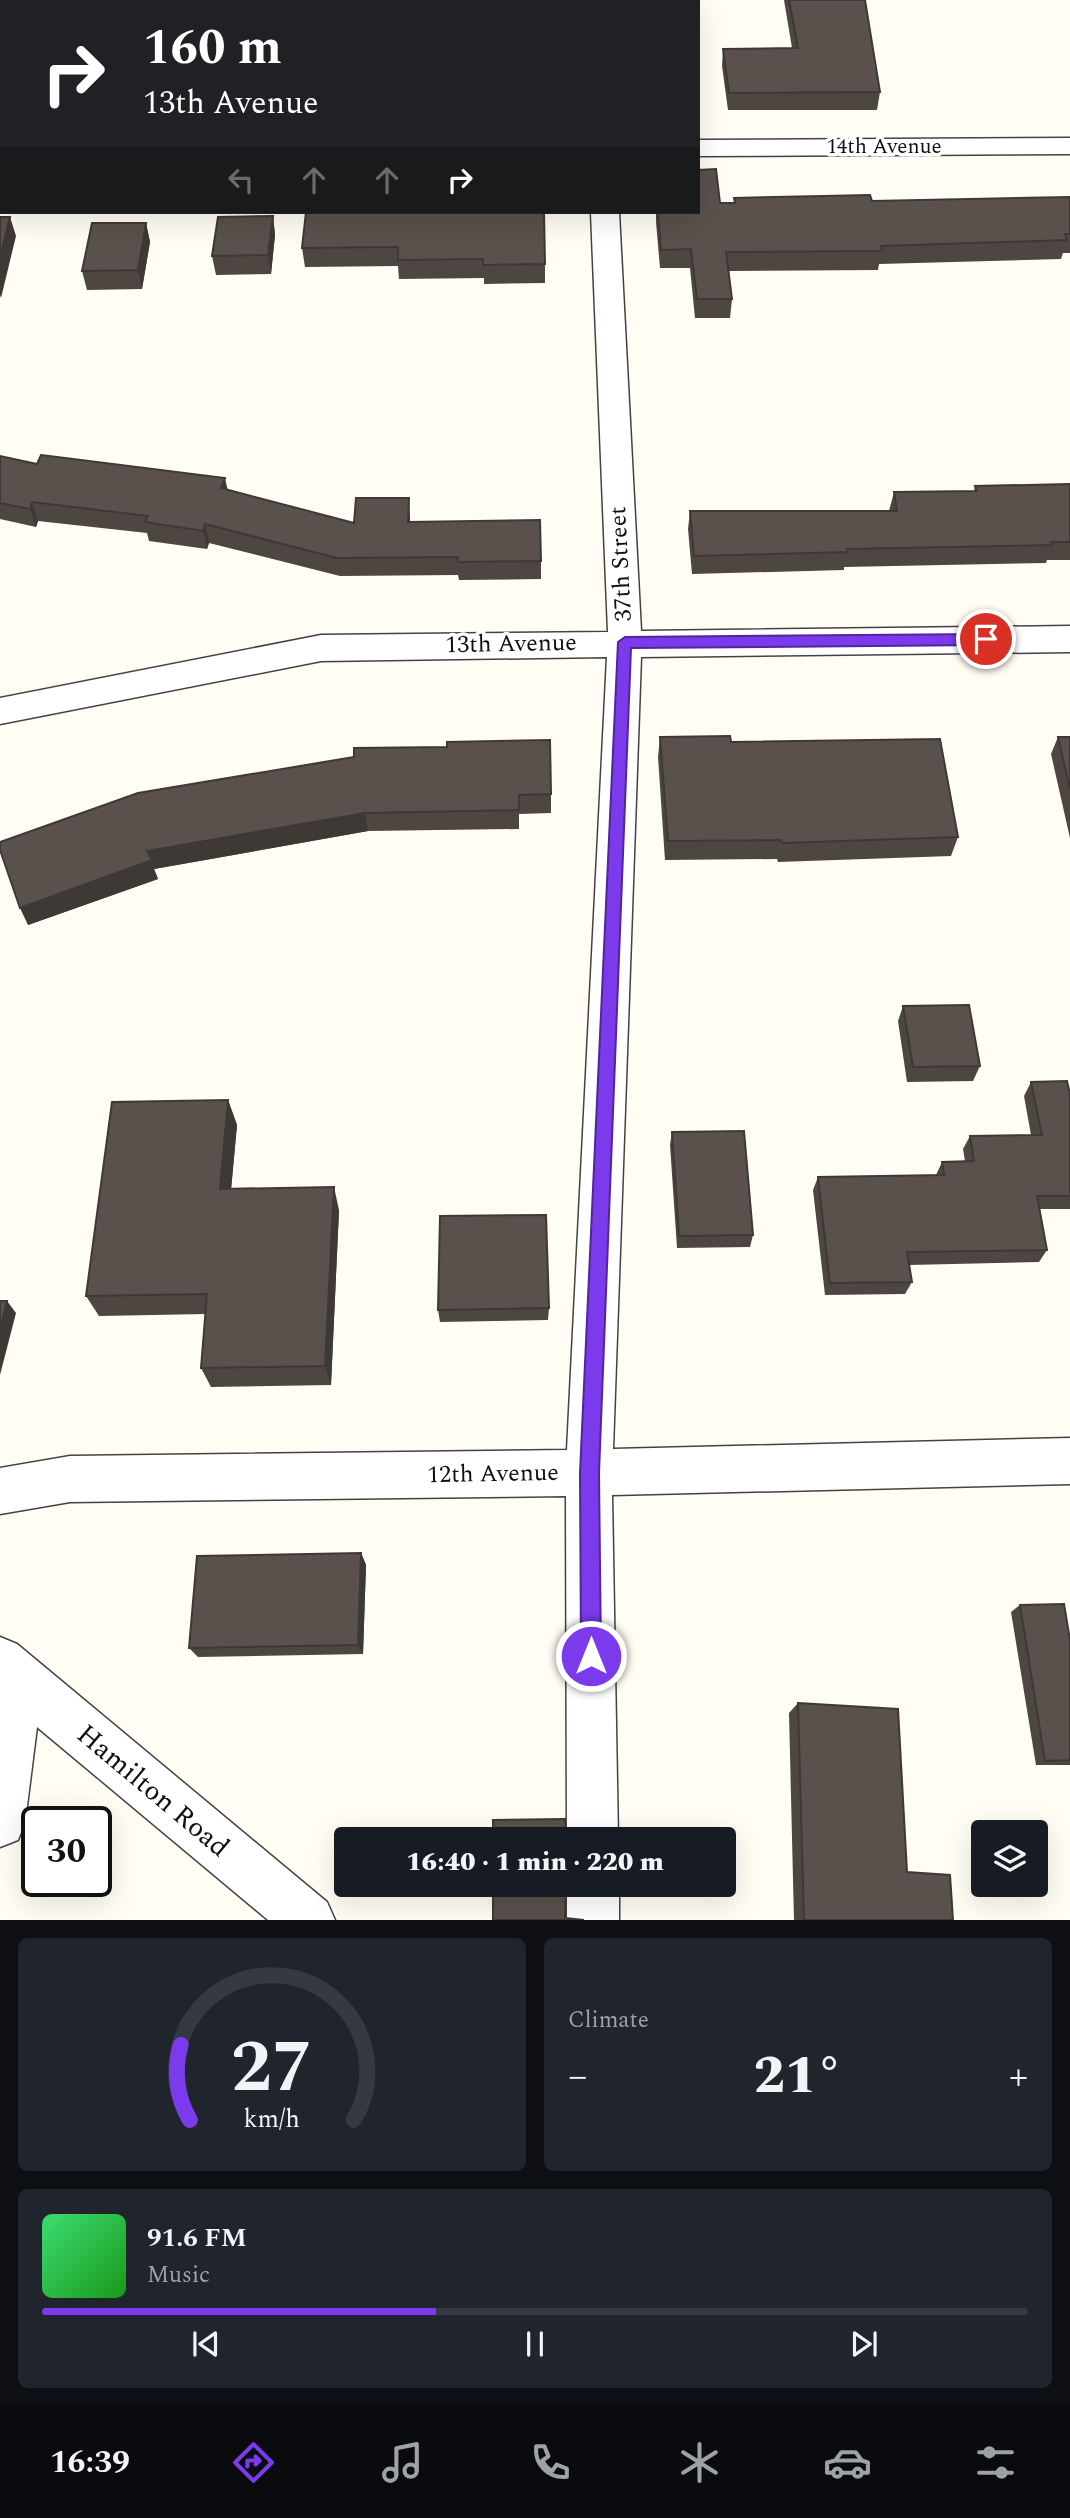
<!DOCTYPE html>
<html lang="en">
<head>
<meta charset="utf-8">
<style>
	body { margin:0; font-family:Spectral,serif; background:#20242c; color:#f1f3f6; height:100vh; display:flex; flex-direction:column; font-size:26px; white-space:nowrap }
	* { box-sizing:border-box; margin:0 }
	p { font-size:23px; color:#9ea1a6 }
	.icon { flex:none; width:38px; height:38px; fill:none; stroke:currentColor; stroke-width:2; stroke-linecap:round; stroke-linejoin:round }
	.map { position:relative; height:1920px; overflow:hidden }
	.sheet { display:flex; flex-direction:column; gap:18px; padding:18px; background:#0d0f14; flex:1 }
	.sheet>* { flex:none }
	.hud { position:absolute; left:0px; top:0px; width:700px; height:214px; box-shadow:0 7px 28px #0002; background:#202124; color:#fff; overflow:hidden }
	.buttons { position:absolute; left:971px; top:1820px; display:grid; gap:14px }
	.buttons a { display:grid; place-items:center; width:77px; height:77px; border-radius:7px; background:#171b24; box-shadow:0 7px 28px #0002; font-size:35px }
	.speed { position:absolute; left:21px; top:1806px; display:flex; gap:14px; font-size:35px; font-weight:700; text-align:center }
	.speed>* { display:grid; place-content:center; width:91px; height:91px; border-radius:50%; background:#171b24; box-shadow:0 7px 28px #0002; line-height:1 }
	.speed .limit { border:4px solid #111; border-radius:10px; background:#fff; color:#111 }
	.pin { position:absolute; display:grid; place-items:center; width:60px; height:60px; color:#fff; margin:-30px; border:4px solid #fff; border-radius:50%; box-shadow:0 2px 7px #0007 }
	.me { position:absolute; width:77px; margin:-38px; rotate:0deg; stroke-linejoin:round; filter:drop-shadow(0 0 5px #0008) }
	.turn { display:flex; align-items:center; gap:24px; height:147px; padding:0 28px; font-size:32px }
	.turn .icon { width:91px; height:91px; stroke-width:2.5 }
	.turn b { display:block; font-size:49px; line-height:60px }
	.lanes { display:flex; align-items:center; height:66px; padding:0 28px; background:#0003; justify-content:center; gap:35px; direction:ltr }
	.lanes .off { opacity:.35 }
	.big { font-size:52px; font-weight:800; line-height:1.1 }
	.sheet .card { flex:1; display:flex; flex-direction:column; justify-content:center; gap:10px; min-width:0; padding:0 24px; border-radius:10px; background:#20242c }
	.sheet .dial { align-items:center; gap:0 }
	.dial svg { height:182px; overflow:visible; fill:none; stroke:#363941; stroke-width:7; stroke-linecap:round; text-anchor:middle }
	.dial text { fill:#f1f3f6; stroke:none }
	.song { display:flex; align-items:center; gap:21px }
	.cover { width:84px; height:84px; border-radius:10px; background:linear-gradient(135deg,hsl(140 70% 55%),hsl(120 70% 35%)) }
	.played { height:7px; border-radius:4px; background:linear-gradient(90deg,#7c3aed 40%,#363941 40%) }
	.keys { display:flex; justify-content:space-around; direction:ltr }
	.heat { display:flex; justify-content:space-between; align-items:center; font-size:38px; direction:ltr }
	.sheet .tiles { flex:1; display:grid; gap:18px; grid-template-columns:1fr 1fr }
	.card:last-child { grid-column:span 2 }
	.trip { position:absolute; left:334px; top:1827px; width:402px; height:70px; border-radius:7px; background:#171b24; box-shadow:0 7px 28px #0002; font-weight:800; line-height:70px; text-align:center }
	.tabs { display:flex; height:112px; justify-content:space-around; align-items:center; background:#090b0e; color:#9ea1a6 }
	.tabs .icon { width:49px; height:49px }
	.tabs .selected { color:#7c3aed }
	.tabs b { font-size:32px; color:#f1f3f6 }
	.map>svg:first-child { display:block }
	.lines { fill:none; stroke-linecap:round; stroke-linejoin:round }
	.minor-casing { stroke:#434343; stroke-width:3 }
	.minor { fill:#fff; fill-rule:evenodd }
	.wall { fill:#4d4641 }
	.shaded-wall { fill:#3f3935 }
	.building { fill:#5a514c; stroke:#3f3935; stroke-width:2 }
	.route { fill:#7c3aed; stroke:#51269a; stroke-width:2 }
	.labels { text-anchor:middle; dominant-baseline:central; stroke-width:7; stroke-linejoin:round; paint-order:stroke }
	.far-street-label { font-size:21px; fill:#101010; stroke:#fff }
	.street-label { font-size:24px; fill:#101010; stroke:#fff }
	.near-street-label { font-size:28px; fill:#101010; stroke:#fff }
</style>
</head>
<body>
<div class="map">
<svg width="1070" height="1920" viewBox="0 0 1070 1920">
	<rect width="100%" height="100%" fill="#fffdf4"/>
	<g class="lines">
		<g class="minor-casing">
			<path id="minor" d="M 576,0 L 600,0 L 600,2 L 576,2 Z
				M 1070,138 L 1070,154 L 698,156 L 698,140 Z
				M 0,156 L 2,156 L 2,172 L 0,172 Z
				M 591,212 L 619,212 L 641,631 L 1070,626 L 1070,652 L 641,657 L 613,1449 L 1070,1438 L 1070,1484 L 612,1495 L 618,1839 L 567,1839 L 566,1496 L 70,1502 L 0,1514 L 0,1468 L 70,1456 L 567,1450 L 607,657 L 321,661 L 0,724 L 0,698 L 321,635 L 608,632 Z
				M 0,1637 L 17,1644 L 327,1902 L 335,1920 L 268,1920 L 37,1727 L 25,1822 L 18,1840 L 0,1847 Z
				M 567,1885 L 619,1885 L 619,1920 L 567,1920 Z"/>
		</g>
		<use href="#minor" class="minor"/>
	</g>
	<path class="wall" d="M 784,0 L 865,0 L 880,92 L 877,110 L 728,110 L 722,66 L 723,49 L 792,48 Z
		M 0,57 L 2,57 L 2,111 L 0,111 Z
		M 1070,197 L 1070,253 L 1063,253 L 1061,259 L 879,264 L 878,270 L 729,271 L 732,299 L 730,318 L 695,318 L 690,268 L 660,268 L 656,222 L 656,212 L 698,212 L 720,203 L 734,203 L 734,198 L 872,201 Z
		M 306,212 L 545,264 L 545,283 L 484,284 L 484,278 L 399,279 L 398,266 L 305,267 L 302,248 Z
		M 273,216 L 275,235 L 271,274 L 216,275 L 212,256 Z
		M 146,223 L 150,242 L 142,289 L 87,290 L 82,271 Z
		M 0,456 L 37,464 L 228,490 L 354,523 L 410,516 L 410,522 L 541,561 L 541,579 L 459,580 L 458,575 L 340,576 L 209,543 L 207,549 L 149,541 L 147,533 L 38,521 L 36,527 L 0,519 Z
		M 1070,484 L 1070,560 L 1047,560 L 1046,563 L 844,567 L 844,570 L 692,574 L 688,529 L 690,511 L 889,511 L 894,492 L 974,491 L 975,486 Z
		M 660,737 L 731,742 L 958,837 L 951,856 L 778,862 L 777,859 L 665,860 L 658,757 Z
		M 1058,737 L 1070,737 L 1070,838 L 1051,754 Z
		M 138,793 L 551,794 L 551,813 L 519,814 L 519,829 L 368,831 L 154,869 L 158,879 L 28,925 Z
		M 903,1006 L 980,1066 L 973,1081 L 907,1082 L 898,1021 Z
		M 1031,1082 L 1070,1094 L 1070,1209 L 1040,1209 L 1047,1250 L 1039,1262 L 909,1265 L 912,1282 L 905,1294 L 825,1295 L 813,1190 L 818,1177 L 936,1175 L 942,1162 L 965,1161 L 963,1149 L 970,1136 L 1031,1135 L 1024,1096 Z
		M 228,1100 L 237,1125 L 231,1189 L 339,1210 L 331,1385 L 211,1387 L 201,1368 L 206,1314 L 99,1316 L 86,1296 Z
		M 672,1132 L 753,1235 L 750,1247 L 677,1248 L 670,1145 Z
		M 549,1308 L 548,1320 L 440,1322 L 438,1310 Z
		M 361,1553 L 366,1565 L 363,1654 L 198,1657 L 189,1648 Z
		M 1020,1605 L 1070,1640 L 1070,1765 L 1036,1765 L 1011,1612 Z
		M 798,1703 L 907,1872 L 953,1920 L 794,1920 L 789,1713 Z"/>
	<path class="shaded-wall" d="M 273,216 L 275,235 L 271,274 L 268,255 Z
		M 10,217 L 16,236 L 1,298 L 0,295 L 0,258 Z
		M 146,223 L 150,242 L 142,289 L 138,270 Z
		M 225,478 L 229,496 L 221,488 Z
		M 409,498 L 410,516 L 409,540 L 408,522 Z
		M 32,502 L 38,521 L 36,527 L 30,509 Z
		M 205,524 L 209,543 L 207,549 L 203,531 Z
		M 365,813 L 368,831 L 154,869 L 158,879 L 28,925 L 20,908 L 147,851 Z
		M 228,1100 L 237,1125 L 229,1212 L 220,1189 Z
		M 334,1187 L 339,1210 L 331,1385 L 325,1366 Z
		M 7,1301 L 16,1313 L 0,1375 L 0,1330 Z
		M 361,1553 L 366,1565 L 363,1654 L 358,1645 Z"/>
	<path class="building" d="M 481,0 L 531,0 L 531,2 L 481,2 Z
		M 789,0 L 865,0 L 880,92 L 729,93 L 723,49 L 798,48 Z
		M 0,57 L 2,57 L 2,92 L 0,92 Z
		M 716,169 L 720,203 L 735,203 L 734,198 L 823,196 L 870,195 L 872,201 L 1070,197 L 1070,234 L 1065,234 L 1067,240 L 881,246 L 882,251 L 726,252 L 732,299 L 697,299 L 691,249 L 661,250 L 658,212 L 698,212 L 698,170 Z
		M 306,212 L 544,212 L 545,264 L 483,265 L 483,259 L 398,260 L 398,247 L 302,248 Z
		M 273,216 L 268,255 L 212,256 L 218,217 Z
		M 0,217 L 10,217 L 0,258 Z
		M 92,223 L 146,223 L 138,270 L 82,271 Z
		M 41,455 L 225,478 L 221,488 L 354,523 L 356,498 L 409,498 L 408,522 L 540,520 L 541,561 L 458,562 L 458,557 L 337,558 L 205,524 L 203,531 L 145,522 L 148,516 L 32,502 L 30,509 L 0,503 L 0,456 L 37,464 Z
		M 1070,484 L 1070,542 L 1051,542 L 1052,545 L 847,549 L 848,552 L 694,556 L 690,511 L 897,511 L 894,492 L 977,491 L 975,486 Z
		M 730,736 L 731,742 L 940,739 L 958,837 L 782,843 L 781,840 L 668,841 L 660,737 Z
		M 1058,737 L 1070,737 L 1070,789 Z
		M 550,740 L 551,794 L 519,795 L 519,810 L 365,813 L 147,851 L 152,860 L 20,908 L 0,850 L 0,842 L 138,793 L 354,757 L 354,748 L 447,747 L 447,742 Z
		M 969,1005 L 980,1066 L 913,1067 L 903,1006 Z
		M 1067,1081 L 1070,1094 L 1070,1196 L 1037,1196 L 1047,1250 L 907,1252 L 912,1282 L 830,1283 L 818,1177 L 944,1175 L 942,1162 L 974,1161 L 970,1136 L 1042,1135 L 1031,1082 Z
		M 228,1100 L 220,1189 L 334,1187 L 325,1366 L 201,1368 L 207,1294 L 86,1296 L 112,1102 Z
		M 744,1131 L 753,1235 L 679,1236 L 672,1132 Z
		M 546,1215 L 549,1308 L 438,1310 L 440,1216 Z
		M 0,1301 L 7,1301 L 0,1330 Z
		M 361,1553 L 358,1645 L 189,1648 L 197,1556 Z
		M 1064,1604 L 1070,1640 L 1070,1760 L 1045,1761 L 1020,1605 Z
		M 798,1703 L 898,1709 L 907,1872 L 950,1875 L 953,1920 L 804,1920 Z
		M 565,1819 L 566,1836 L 589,1837 L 589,1839 L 493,1839 L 493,1820 Z
		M 493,1885 L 566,1885 L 565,1918 L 584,1920 L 493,1920 Z"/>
	<path class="route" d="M 986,634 L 993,639 L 986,645 L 631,648 L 599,1473 L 601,1656 L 598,1663 L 591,1666 L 584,1663 L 581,1656 L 580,1473 L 618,642 L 625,637 Z"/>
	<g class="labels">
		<g class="far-street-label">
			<text x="884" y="147">14th Avenue</text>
		</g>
		<g class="street-label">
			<text transform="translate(621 564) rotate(-93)">37th Street</text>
			<text transform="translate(511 644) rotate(-1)">13th Avenue</text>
			<text transform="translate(493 1474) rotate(-1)">12th Avenue</text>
		</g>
		<g class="near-street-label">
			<text transform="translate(153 1791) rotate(40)">Hamilton Road</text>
		</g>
	</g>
</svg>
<div class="buttons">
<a><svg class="icon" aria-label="layers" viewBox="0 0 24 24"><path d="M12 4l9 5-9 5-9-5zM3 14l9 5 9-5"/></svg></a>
</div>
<div class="speed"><div class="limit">30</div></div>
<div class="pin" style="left:986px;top:639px;background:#d93025"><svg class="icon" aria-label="arrive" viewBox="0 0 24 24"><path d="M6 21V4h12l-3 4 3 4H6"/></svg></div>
<svg class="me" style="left:591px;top:1656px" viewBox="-20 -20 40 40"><circle r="17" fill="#7c3aed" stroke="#fff" stroke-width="3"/><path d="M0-11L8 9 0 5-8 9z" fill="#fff"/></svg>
<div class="trip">16:40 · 1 min · 220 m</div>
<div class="hud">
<div class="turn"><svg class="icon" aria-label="right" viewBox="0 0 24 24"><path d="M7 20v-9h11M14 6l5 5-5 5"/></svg><div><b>160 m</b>13th Avenue</div></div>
<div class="lanes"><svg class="icon off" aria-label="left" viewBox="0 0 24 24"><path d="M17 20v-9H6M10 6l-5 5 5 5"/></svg><svg class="icon off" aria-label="ahead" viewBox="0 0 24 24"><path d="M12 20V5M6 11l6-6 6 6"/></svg><svg class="icon off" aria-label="ahead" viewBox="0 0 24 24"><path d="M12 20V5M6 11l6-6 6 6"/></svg><svg class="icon" aria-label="right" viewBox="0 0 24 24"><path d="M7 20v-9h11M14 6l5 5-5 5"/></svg></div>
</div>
</div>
<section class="sheet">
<div class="tiles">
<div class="card dial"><svg viewBox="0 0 100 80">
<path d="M14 69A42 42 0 1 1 86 69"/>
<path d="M14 69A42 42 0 0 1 10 36" stroke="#7c3aed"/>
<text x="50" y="56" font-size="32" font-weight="700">27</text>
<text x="50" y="72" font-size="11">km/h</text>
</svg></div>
<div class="card"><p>Climate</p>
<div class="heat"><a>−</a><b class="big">21°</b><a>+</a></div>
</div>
<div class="card">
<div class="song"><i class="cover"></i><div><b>91.6 FM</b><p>Music</p></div></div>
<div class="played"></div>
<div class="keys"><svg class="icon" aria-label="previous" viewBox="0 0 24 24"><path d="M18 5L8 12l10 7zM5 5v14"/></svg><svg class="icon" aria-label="pause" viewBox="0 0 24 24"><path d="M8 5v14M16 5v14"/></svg><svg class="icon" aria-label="next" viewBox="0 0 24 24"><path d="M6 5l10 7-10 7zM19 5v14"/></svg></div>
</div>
</div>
</section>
<nav class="tabs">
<b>16:39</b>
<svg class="icon selected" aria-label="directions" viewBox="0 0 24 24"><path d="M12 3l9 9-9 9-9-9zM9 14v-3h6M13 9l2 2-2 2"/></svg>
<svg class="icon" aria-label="music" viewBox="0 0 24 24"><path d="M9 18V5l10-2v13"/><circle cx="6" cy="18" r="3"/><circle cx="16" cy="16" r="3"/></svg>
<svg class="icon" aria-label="phone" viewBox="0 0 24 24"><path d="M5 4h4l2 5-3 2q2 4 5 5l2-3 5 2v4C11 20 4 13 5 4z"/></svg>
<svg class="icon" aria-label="climate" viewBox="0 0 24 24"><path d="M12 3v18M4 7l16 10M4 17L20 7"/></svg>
<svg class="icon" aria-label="car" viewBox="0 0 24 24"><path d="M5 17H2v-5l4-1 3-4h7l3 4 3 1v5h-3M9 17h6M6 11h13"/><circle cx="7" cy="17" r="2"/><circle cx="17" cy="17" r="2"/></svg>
<svg class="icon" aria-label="filters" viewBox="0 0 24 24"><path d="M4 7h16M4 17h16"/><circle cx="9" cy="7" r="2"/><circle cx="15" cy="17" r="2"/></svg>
</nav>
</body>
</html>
